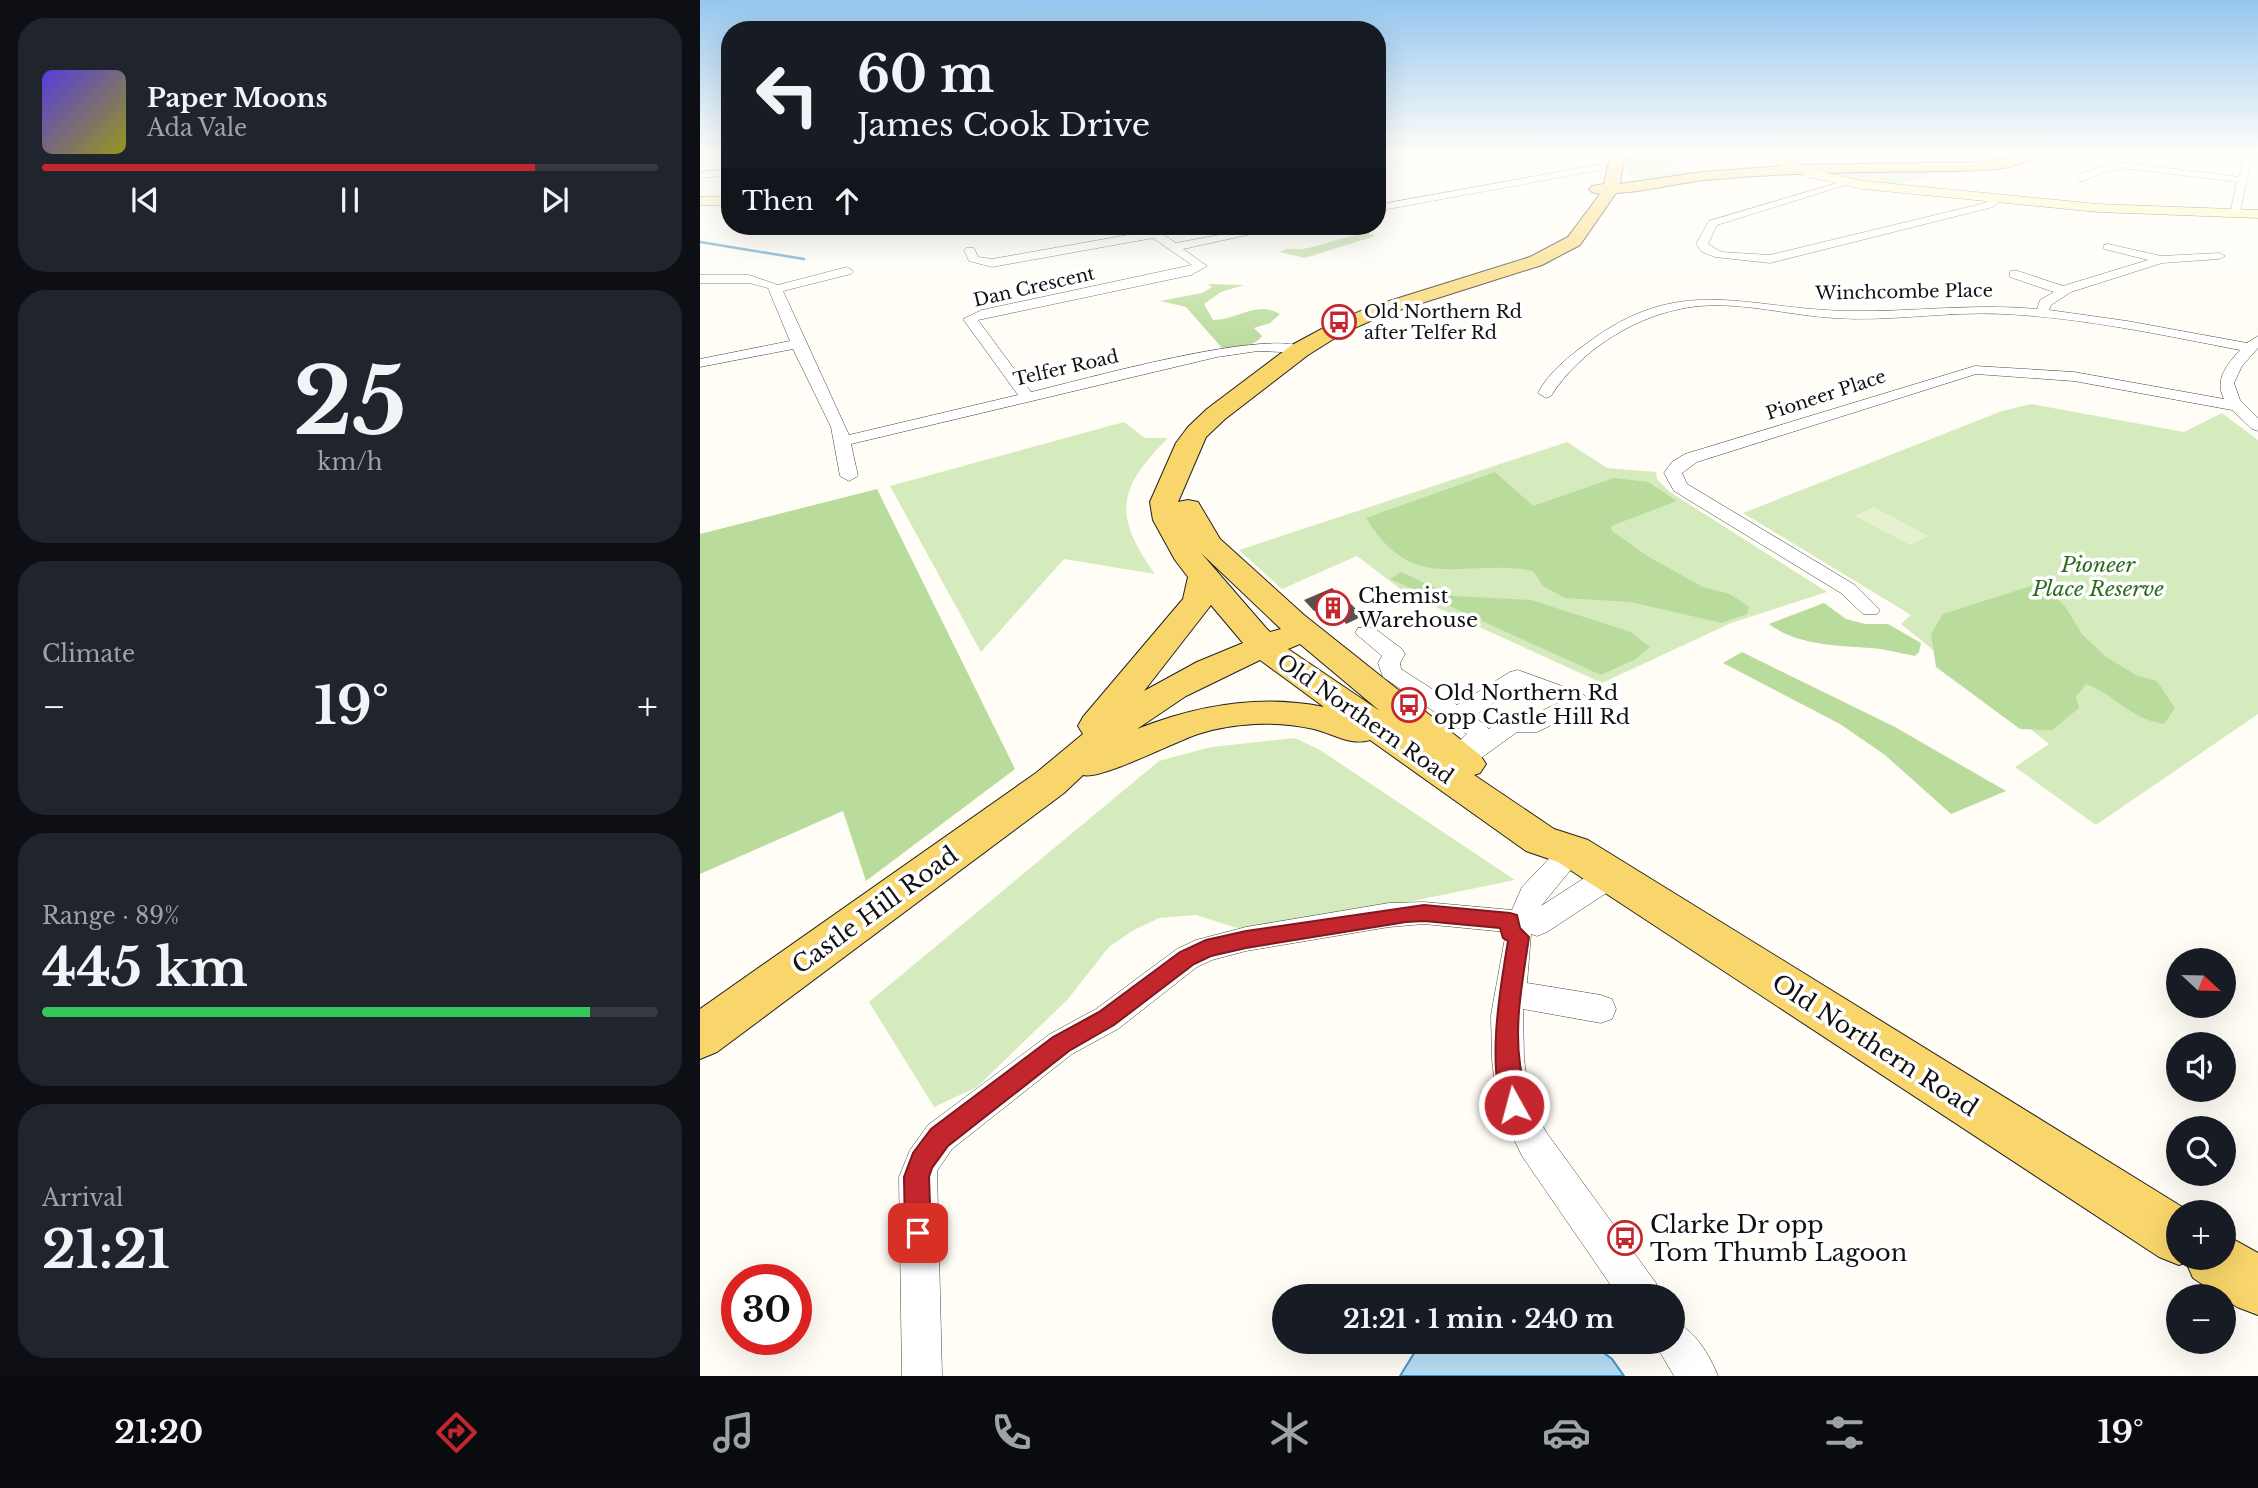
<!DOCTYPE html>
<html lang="en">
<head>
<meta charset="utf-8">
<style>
	body { margin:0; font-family:"Libre Baskerville",serif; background:#20242c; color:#f1f3f6; height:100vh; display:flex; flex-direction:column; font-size:26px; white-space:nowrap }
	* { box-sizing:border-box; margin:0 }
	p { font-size:23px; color:#9ea1a6 }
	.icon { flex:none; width:38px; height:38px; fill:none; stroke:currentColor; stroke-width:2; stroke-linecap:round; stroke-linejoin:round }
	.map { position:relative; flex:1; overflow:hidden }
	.sheet { display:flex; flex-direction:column; gap:18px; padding:18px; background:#0d0f14; width:700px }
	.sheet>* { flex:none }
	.hud { position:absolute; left:21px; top:21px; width:665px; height:214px; border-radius:28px; box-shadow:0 7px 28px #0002; background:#171b24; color:#f1f3f6; overflow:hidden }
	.needle { width:46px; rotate:112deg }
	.buttons { position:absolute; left:1466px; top:948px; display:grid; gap:14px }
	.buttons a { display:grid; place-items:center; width:70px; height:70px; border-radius:50%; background:#171b24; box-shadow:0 7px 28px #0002; font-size:35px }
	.speed { position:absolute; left:21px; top:1264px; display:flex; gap:14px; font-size:35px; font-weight:700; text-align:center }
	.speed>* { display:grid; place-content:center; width:91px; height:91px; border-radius:50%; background:#171b24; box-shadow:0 7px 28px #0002; line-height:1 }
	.speed .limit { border:10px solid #d22; background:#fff; color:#111 }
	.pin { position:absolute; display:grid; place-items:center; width:60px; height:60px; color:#fff; margin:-30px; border-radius:14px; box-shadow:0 4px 10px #0006 }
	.me { position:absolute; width:77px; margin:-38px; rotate:353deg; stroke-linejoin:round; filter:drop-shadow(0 0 5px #0008) }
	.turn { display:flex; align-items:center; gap:24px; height:147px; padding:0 21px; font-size:32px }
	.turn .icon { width:91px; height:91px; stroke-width:2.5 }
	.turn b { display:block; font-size:49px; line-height:60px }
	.then { display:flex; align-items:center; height:66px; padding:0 21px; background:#0003; gap:14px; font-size:26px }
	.big { font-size:52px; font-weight:700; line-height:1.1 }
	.sheet .card { flex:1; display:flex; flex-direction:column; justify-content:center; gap:10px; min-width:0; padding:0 24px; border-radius:28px; background:#20242c }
	.sheet .dial { align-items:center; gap:0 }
	.dial b { font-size:91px; line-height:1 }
	.song { display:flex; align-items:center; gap:21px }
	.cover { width:84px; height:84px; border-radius:10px; background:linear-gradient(135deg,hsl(250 70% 55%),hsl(60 70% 35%)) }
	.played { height:7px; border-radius:4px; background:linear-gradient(90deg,#c4262e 80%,#363941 80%) }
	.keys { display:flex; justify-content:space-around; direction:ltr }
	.heat { display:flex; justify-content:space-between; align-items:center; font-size:38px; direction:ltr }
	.charge { height:10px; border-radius:5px; background:linear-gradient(90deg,#34c759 89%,#363941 0) }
	.trip { position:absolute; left:572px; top:1284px; width:413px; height:70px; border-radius:35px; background:#171b24; box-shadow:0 7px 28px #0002; font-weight:700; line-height:70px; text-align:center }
	.menu { display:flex; height:112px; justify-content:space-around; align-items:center; background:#090b0e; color:#9ea1a6 }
	.menu .icon { width:49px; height:49px }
	.menu .current { color:#c4262e }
	.menu b { font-size:32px; color:#f1f3f6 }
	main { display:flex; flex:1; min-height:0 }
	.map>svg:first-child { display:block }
	.green { fill:#d5ebbd }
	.forest { fill:#b9dc9c }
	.pitch { fill:#e6f2cf }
	.water { fill:#b9e0f7; stroke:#3f96cf; stroke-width:2 }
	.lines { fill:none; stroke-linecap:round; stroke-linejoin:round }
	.stream { stroke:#3f96cf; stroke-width:2.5 }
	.building { fill:#5a524d }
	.street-casing { stroke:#444; stroke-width:1 }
	.secondary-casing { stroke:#333; stroke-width:1 }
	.primary-casing { stroke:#222; stroke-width:2 }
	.street { fill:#fff; fill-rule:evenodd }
	.secondary { fill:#fff6b0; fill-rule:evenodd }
	.primary { fill:#f9d66b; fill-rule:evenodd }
	.route { fill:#c4262e; stroke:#7f191e; stroke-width:2 }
	.labels { text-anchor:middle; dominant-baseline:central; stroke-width:7; stroke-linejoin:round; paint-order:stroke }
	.far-street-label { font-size:18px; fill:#111; stroke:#fff }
	.far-poi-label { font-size:18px; fill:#111; stroke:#fff; text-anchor:start }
	.park-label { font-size:21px; font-style:italic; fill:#2f6b1f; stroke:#fff }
	.poi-label { font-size:21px; fill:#111; stroke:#fff; text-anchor:start }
	.street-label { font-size:21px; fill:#111; stroke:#fff }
	.near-street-label { font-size:24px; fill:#111; stroke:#fff }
	.near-poi-label { font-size:24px; fill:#111; stroke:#fff; text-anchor:start }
</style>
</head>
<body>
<main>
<section class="sheet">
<div class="card">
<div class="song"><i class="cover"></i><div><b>Paper Moons</b><p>Ada Vale</p></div></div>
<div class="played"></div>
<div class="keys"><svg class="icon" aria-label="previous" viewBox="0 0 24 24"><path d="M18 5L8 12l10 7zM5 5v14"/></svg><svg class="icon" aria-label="pause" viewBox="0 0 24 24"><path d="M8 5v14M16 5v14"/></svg><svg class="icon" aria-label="next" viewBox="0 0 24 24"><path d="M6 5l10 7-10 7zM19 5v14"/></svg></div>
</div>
<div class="card dial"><b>25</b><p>km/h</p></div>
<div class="card"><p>Climate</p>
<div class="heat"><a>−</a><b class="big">19°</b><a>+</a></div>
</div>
<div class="card"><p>Range · 89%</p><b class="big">445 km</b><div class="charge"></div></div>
<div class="card"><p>Arrival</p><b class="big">21:21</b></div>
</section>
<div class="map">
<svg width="1558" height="1376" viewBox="0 0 1558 1376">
	<rect width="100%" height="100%" fill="#fffdf5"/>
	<path class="green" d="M 922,153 L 963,153 L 965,161 L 976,164 L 971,167 L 995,173 C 976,175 942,185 926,173 Z
		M 1224,170 L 1232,176 L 1195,185 L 1167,183 L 1127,174 Z
		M 1331,404 L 1484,432 L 1522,413 L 1558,440 L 1558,714 L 1396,825 L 1315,767 L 1349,744 L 1201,624 L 1211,615 L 1043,513 L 1302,411 Z
		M 424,422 L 445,438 L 468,438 C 417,489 413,515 455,574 L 364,559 L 281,652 L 190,486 Z
		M 867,442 L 907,468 L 956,472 L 957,479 L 970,492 L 1127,592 L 1031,623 L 902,683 L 707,594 L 657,556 L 582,589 L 539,550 Z
		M 595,738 L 620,750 L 815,880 L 595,925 L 537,928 L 496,915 L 459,918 L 432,931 L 409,947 L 368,999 L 277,1087 L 234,1107 L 169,1002 L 459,761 L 511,747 Z"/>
	<path class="forest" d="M 662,230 L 675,236 L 605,258 L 580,252 C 587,247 593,250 602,249 C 621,246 639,238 658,235 L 660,234 L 656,231 Z
		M 508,284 L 544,285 L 521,292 L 504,304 L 513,320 C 538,320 556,300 580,314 L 570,323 L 554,328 L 562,336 C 553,348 535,346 522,348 L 486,307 L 460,301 L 502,293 L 512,287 Z
		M 795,472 L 833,506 L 914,478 L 948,482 L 977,501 L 911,526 L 912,531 L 949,557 L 1003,587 L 1030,594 L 1049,607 L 1047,614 L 1022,623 L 931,602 L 865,598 L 843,586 L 833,571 C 759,557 715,597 666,518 Z
		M 177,489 L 315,769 L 166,881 L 143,811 L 0,874 L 0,534 Z
		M 701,572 L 754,596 L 831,600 L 931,632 L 950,647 L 936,659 L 901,675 L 690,579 Z
		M 1343,582 L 1366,608 L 1382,634 L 1406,657 L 1438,676 L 1457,681 L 1475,708 L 1464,724 C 1430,719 1417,696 1386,684 L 1376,697 L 1379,708 L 1352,730 L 1320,729 L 1236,667 L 1231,634 L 1243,614 Z
		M 1124,603 L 1146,619 L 1165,624 L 1188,624 L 1221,643 L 1219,652 L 1215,656 C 1200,653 1185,649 1171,648 C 1138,646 1096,645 1069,624 Z
		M 1042,652 L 1195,727 L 1306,791 L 1251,814 L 1185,755 L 1140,724 L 1023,663 Z"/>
	<path class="pitch" d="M 1173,507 L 1229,536 L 1210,545 L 1155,516 Z"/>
	<path class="water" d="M 721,1342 L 889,1342 L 912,1359 L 924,1376 L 700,1376 Z"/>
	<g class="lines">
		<path class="stream" d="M 0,242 L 104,259"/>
	</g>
	<path class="building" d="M 632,588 L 652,605 L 663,616 L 646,624 L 641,617 L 628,618 L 621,611 L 614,611 L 604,600 Z"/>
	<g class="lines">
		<g class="street-casing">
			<path id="street" d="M 716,153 L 736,153 L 677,165 L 677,159 Z
				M 1493,153 L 1544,156 L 1545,153 L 1553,153 L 1539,215 L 1530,213 L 1537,182 L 1431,169 C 1413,169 1397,173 1382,182 L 1377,179 L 1381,173 L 1415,163 L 1431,163 L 1539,177 L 1543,161 Z
				M 903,164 L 906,165 L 906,169 L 677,211 L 677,205 Z
				M 30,169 L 30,175 L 0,178 L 0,172 Z
				M 1144,181 L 1152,183 L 1017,225 L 1008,244 L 1021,252 L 1070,255 L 1285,203 L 1297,196 L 1302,199 L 1293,207 L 1070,263 L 1015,257 L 1002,252 L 996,244 L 1009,221 Z
				M 438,226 L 450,226 L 476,243 L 567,226 L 588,226 L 483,249 L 507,266 L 491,275 L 278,320 L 331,392 C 375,382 578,324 607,350 L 605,353 L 558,351 L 517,357 L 151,444 L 158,476 L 149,481 L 140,476 L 131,427 L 93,349 L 0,367 L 0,359 L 90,341 L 68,288 L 49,283 L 0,283 L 0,275 L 49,275 L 78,285 L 147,267 L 153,271 L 151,274 L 83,291 L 149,435 L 318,395 L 263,319 L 282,310 L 492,265 L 453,238 L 292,267 L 269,261 L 264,250 L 266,248 L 274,248 L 278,257 L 292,259 L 445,232 Z
				M 1408,244 L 1461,256 L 1519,253 L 1525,256 L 1519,259 L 1462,263 L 1371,292 L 1351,305 L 1349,310 L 1427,321 L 1547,343 L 1558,336 L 1558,348 L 1542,366 L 1534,383 L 1540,400 L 1558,418 L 1558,431 L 1552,429 L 1532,410 L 1374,381 L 1276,374 L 997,462 L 982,473 L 987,484 L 1155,585 L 1180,610 L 1177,614 L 1163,614 L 1141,593 L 974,491 L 964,473 L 972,462 L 985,454 L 1275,366 L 1374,372 L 1524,399 C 1514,379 1527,365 1540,350 C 1462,335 1384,318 1304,314 C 1247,311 1190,322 1134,318 C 1083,315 1030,298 980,309 C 930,319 878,353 851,396 L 846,398 L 838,393 C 849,372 867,358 886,344 C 982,271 1046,310 1151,311 C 1213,312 1274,303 1337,309 L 1340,300 L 1354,292 L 1310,277 L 1310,271 L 1318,271 L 1363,286 L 1448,260 L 1404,249 L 1404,245 Z
				M 666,627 L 674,628 L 702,649 L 705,654 L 700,663 L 701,669 L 757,705 L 810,672 L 818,670 L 881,693 L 893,702 L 889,707 L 837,732 L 817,732 L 770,766 L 761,769 L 752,766 L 749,760 L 753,754 L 750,749 L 767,734 L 683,677 L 678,663 L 682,656 L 655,633 L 658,628 ZM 818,687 L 861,702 L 826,718 L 805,718 L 789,729 L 774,716 Z
				M 873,841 L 883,844 L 886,851 L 841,906 L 900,868 L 910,865 L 920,868 L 924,876 L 920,884 L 847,932 L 837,936 L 831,934 L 827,983 L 901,995 L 912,999 L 916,1009 L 912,1019 L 901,1023 L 823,1009 L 824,1059 L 830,1102 L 846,1132 L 956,1283 L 961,1297 L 919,1297 L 822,1156 L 797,1105 L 792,1059 L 791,1015 L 806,932 L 724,924 L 689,927 L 546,951 L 512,960 L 497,967 L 418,1029 L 372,1054 L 252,1149 L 237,1171 L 242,1376 L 202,1376 L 199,1177 L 210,1150 L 228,1125 L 350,1034 L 396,1009 L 477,949 L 496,940 L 546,927 L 689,903 L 724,902 L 812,910 L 822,887 L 863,844 Z
				M 973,1321 C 995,1330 1009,1354 1018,1376 L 974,1376 L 954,1342 L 973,1342 Z"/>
		</g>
		<g class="secondary-casing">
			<path id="secondary" d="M 1053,153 L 1070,153 L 1118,171 L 1163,181 L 1398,204 L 1558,210 L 1558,218 L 1398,212 L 1163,189 L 1109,177 Z
				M 0,197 L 30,197 L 30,205 L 0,205 Z"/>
		</g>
		<g class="primary-casing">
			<path id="primary" d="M 911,153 L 925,153 L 920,184 L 1003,172 L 1098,165 L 1280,162 C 1299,159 1318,152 1337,153 C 1317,173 1277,170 1250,171 C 1169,172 1087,172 1005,180 C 975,183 946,192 916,193 L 880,245 L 842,265 L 684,315 L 643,333 L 608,355 L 525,419 L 506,437 L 478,502 L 488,500 L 498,502 L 520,539 L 604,615 L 780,755 L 786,764 L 780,773 L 774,775 L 854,829 L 888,840 L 1492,1213 L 1479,1213 L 1479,1258 L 1524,1258 L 1524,1234 L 1558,1253 L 1558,1315 L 1537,1307 L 1493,1278 L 1486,1262 L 1479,1265 L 1459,1257 L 858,862 L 826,851 L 670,740 C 650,746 634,734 614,729 C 595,725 575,723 555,724 C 536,725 516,728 498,734 C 474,742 401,780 383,775 L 364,793 L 17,1052 L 0,1059 L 0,1009 L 336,773 L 383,734 L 378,726 L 383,717 L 483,599 L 488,577 L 475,560 L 453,520 L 450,502 L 476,443 L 488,427 L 507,409 L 592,345 L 629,325 L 670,307 L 830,257 L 868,237 L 900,194 L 892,192 L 889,189 L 892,186 L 904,184 ZM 501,553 L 581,629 L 570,632 L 566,628 ZM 511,605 L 543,643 L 497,662 L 444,691 ZM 600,644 L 680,711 L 588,649 ZM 560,660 L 624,707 C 560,694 498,705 437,729 L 486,696 Z"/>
		</g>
		<use href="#street" class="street"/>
		<use href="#secondary" class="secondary"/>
		<use href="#primary" class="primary"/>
	</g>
	<linearGradient id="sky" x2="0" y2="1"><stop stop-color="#95c6ee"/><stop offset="0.44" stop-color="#fffefa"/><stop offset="1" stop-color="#fffefa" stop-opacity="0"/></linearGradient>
	<rect width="1558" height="345" fill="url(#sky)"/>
	<path class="route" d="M 724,905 L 810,913 L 817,915 L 820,928 L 829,937 C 823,979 814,1022 820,1064 C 822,1080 828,1099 822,1113 L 814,1116 L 805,1113 C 786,1068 800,989 808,941 L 803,938 L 800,928 L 724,921 L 706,922 L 546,948 L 511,956 L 494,964 L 414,1025 L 369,1051 L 248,1146 L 232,1168 L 229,1177 L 231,1233 L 227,1242 L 218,1245 L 209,1242 L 205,1233 L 204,1177 L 213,1153 L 231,1129 L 353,1037 L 399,1012 L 480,952 L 506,940 L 546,931 Z"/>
	<defs>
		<g id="bus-ring" transform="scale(1.75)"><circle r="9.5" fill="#fff" stroke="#c4262e" stroke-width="1.5"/><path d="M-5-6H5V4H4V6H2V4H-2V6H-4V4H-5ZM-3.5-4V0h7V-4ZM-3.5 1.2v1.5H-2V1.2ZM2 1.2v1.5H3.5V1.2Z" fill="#c4262e"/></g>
		<g id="building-ring" transform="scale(1.75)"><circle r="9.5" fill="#fff" stroke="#c4262e" stroke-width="1.5"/><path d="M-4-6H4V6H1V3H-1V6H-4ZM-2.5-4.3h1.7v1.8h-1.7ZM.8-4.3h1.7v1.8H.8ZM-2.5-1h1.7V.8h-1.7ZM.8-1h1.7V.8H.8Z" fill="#c4262e"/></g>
	</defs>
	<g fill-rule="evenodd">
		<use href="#bus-ring" x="639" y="322"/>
		<use href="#building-ring" x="633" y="608"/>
		<use href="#bus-ring" x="709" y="705"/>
		<use href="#bus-ring" x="925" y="1238"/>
	</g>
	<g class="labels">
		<g class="far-street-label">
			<text transform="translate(334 287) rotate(-13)">Dan Crescent</text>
			<text transform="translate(1204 292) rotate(-1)">Winchcombe Place</text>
			<text transform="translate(366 368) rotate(-13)">Telfer Road</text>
			<text transform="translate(1126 395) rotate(-18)">Pioneer Place</text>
		</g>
		<g class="far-poi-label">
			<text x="664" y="312">Old Northern Rd<tspan x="664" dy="21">after Telfer Rd</tspan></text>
		</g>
		<g class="park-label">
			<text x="1398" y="565">Pioneer<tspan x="1398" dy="24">Place Reserve</tspan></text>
		</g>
		<g class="poi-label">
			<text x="658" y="596">Chemist<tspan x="658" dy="24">Warehouse</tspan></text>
			<text x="734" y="693">Old Northern Rd<tspan x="734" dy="24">opp Castle Hill Rd</tspan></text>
		</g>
		<g class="street-label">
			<text transform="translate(665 719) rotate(35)">Old Northern Road</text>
		</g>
		<g class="near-street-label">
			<text transform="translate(175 910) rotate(-36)">Castle Hill Road</text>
			<text transform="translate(1175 1045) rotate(33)">Old Northern Road</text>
		</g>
		<g class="near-poi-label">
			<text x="950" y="1224">Clarke Dr opp<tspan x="950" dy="28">Tom Thumb Lagoon</tspan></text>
		</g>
	</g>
</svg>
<div class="buttons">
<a><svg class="needle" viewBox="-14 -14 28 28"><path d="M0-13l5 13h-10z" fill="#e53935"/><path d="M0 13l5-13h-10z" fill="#9ea1a6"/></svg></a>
<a><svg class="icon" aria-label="sound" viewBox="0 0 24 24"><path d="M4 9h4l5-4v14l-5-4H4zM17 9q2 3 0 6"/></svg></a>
<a><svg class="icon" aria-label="search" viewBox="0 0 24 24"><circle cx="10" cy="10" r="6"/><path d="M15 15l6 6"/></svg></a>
<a>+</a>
<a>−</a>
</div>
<div class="speed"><div class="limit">30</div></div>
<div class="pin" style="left:218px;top:1233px;background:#d93025"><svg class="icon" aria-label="arrive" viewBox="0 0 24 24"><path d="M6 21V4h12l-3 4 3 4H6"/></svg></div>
<svg class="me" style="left:814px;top:1105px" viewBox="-20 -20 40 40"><circle r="17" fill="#c4262e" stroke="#fff" stroke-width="3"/><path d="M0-11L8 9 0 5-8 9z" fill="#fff"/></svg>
<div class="trip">21:21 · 1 min · 240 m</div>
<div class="hud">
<div class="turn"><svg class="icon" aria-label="left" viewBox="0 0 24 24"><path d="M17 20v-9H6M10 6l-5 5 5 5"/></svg><div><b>60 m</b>James Cook Drive</div></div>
<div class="then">Then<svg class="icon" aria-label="ahead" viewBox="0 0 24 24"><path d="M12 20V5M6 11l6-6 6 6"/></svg></div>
</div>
</div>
</main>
<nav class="menu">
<b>21:20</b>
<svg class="icon current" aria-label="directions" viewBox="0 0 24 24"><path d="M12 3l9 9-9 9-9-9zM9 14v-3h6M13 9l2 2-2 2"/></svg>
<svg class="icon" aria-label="music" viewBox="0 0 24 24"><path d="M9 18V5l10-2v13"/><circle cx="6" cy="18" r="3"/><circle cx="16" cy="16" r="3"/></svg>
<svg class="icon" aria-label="phone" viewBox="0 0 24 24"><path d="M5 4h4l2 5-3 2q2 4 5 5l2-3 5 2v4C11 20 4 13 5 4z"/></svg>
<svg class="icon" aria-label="climate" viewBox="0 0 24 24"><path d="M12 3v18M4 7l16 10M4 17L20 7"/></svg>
<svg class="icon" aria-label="car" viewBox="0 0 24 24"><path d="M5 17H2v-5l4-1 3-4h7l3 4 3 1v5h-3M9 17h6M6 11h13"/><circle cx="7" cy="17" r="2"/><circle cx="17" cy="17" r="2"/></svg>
<svg class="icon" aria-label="filters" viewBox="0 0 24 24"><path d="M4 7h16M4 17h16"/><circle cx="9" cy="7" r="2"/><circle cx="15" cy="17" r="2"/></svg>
<b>19°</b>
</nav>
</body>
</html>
